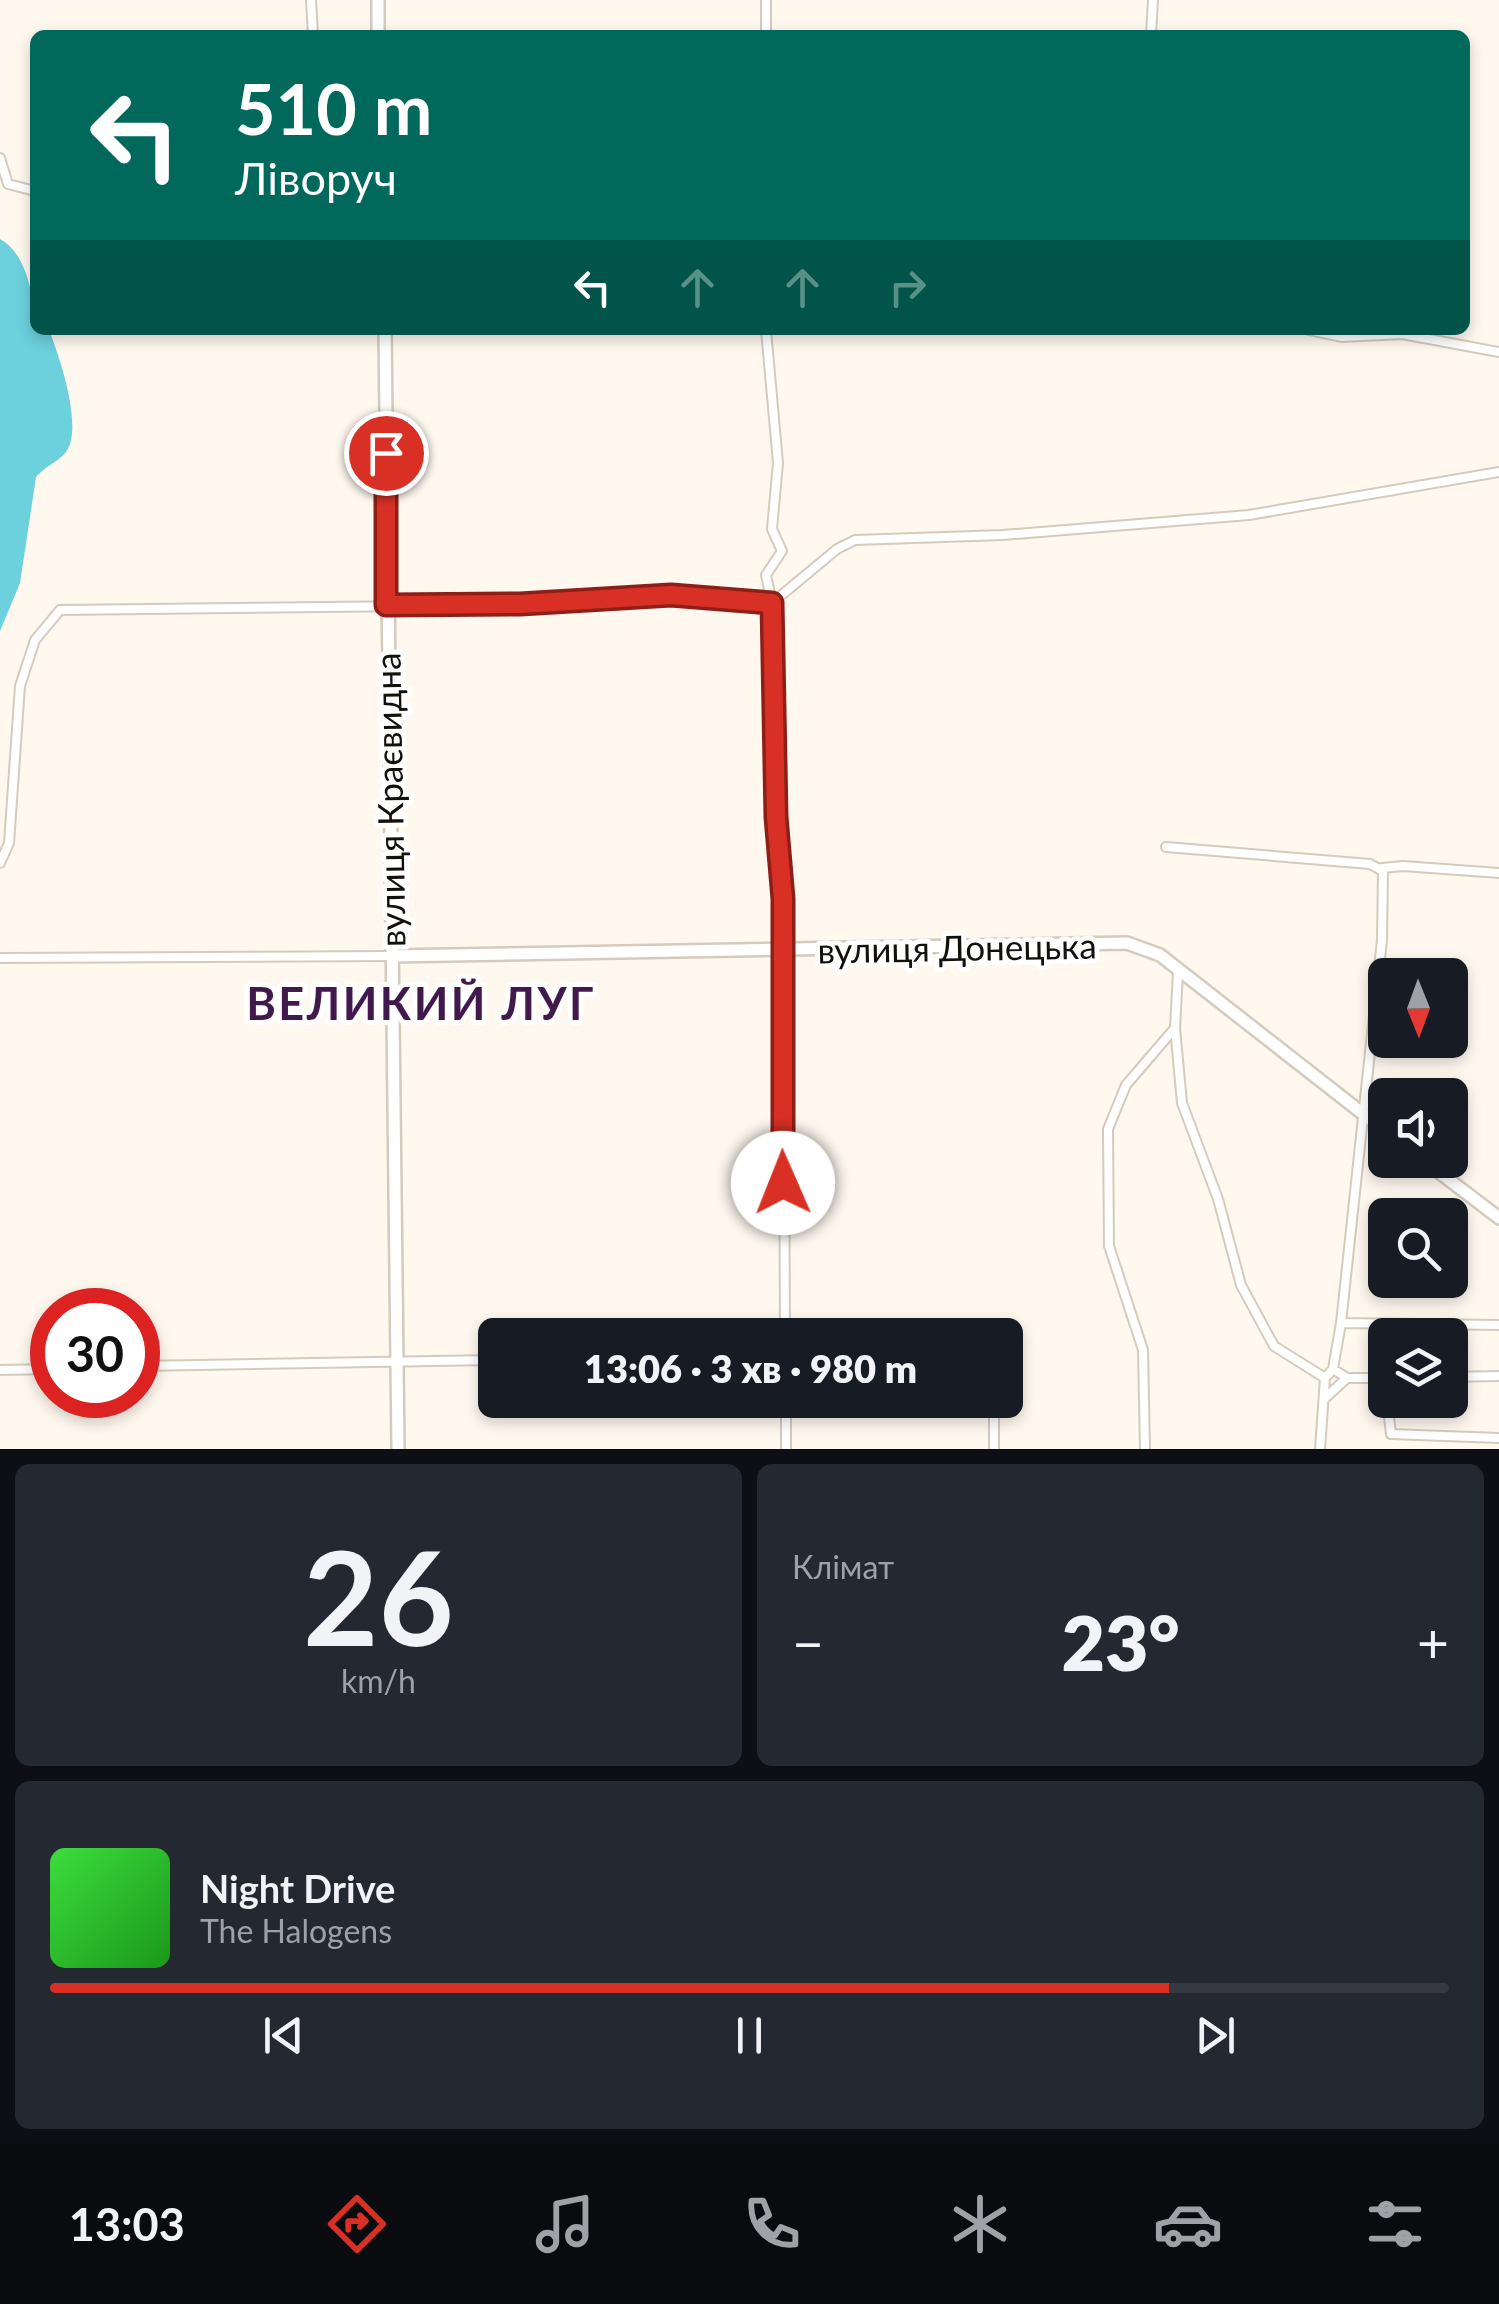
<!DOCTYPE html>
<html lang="uk">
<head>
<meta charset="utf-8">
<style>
	body { margin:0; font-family:Lato,sans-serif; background:#242831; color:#f1f3f6; height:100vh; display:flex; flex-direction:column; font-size:38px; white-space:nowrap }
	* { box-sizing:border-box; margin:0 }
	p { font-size:32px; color:#9ea1a6 }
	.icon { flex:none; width:55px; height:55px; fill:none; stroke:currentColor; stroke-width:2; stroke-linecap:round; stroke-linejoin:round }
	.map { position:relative; height:1449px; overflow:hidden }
	.details { display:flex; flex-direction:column; gap:15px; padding:15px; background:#0d0f14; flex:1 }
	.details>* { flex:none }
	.banner { position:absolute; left:30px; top:30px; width:1440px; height:305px; border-radius:15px; box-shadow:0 5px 15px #0003; background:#00695c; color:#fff; overflow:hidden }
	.needle { width:65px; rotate:179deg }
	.tools { position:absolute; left:1368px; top:958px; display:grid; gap:20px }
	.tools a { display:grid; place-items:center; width:100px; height:100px; border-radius:15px; background:#171b24; box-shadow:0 5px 15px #0003; font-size:50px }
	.speed { position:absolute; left:30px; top:1288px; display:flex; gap:20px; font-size:50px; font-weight:700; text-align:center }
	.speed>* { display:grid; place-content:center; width:130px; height:130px; border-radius:50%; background:#171b24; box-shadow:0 5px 15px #0003; line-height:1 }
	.speed .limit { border:15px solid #d22; background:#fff; color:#111 }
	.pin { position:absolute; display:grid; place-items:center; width:85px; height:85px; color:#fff; margin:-42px; border:5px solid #fff; border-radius:50%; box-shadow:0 2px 10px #0007 }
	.me { position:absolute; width:110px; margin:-55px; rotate:359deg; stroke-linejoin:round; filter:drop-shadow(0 0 8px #0008) }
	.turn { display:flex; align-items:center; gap:35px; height:210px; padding:0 40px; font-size:45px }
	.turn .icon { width:130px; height:130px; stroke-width:2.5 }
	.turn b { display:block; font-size:70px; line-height:85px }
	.lanes { display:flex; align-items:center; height:95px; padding:0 40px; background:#0003; justify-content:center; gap:50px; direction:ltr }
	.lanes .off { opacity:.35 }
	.big { font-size:75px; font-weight:800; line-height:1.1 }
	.details .widget { flex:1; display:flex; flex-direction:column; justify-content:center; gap:15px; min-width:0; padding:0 35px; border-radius:15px; background:#242831 }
	.details .dial { align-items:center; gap:0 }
	.dial b { font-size:130px; line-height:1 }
	.song { display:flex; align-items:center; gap:30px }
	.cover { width:120px; height:120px; border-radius:15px; background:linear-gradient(135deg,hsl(120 70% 55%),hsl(120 70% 35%)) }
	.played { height:10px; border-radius:5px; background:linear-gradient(90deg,#d93025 80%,#363941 80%) }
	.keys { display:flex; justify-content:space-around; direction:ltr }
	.heat { display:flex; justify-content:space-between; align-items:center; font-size:55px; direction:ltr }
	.details .tiles { flex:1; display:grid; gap:15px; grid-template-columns:1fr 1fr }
	.widget:last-child { grid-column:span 2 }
	.trip { position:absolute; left:478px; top:1318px; width:545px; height:100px; border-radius:15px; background:#171b24; box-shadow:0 5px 15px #0003; font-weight:800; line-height:100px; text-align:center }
	.tabs { display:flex; height:160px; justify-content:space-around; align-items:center; background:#090b0e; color:#9ea1a6 }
	.tabs .icon { width:70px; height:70px }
	.tabs .selected { color:#d93025 }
	.tabs b { font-size:45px; color:#f1f3f6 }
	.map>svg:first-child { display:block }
	.water { fill:#6cd0dd }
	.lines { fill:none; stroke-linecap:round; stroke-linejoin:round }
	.street-casing { stroke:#d4cbbc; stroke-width:12 }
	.secondary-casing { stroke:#d4cbbc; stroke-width:16 }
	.street { stroke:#fff; stroke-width:8 }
	.secondary { stroke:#fff; stroke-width:11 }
	.route-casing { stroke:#8d1f18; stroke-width:25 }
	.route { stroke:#d93025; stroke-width:18 }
	.labels { text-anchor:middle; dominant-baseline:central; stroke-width:10; stroke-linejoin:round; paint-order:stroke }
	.street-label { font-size:35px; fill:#13100b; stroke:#fff }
	.district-label { font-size:45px; font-weight:bold; letter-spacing:2.5px; fill:#42194d; stroke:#fff }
</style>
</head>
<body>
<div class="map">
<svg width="1499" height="1449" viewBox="0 0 1499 1449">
	<rect width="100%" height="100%" fill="#fef8ef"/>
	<path class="water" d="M 0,239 C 28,254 35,302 35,330 L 49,330 C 59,355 84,428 66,452 C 58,462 44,467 36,477 L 20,583 L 0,631 Z"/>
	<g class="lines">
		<g class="street-casing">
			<path id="street" d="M 311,0 L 313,35
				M 766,35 L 766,0
				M 1151,35 L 1153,0
				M 0,158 L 8,184 L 35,191
				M 766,330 L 778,463 L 772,529 L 782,551 L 766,575 L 772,603 L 777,817 L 783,899 L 785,1335
				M 1309,330 L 1342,337 L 1402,334 L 1499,352
				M 1166,847 L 1370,864 L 1383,871 L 1382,940 L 1341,1323 L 1333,1369 L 1325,1378 L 1320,1449
				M 0,863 L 9,843 L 20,686 L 35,640 L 60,610 L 511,605 L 645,595 L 772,603 L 837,549 L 855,540 L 1003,535 L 1249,515 L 1499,472
				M 1382,868 L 1403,866 L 1499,873
				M 0,958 L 391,956
				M 1178,972 L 1175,1028 L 1182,1103 L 1218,1199 L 1241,1285 L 1274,1346 L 1325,1378
				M 1341,1323 L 1499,1325
				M 138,1366 L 495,1360
				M 1333,1369 L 1347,1378 L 1385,1378
				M 0,1370 L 52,1369
				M 1450,1377 L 1499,1376
				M 1324,1399 L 1347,1378
				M 786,1400 L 786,1449
				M 994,1400 L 994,1449
				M 1387,1400 L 1391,1434 L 1499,1438
				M 1145,1449 L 1143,1350 L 1109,1246 L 1108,1129 L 1126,1085 L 1175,1028"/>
		</g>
		<g class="secondary-casing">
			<path id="secondary" d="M 378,0 L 378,35
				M 385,330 L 398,1449
				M 391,956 L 1127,943 L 1160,955 L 1385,1131
				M 1423,1160 L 1499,1218"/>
		</g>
		<use href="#street" class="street"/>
		<use href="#secondary" class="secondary"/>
	</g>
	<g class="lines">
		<g class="route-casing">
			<path id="route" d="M 386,453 L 386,605 L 520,604 L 671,595 L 772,603 L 776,817 L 783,899 L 783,1183"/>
		</g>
		<use href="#route" class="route"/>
	</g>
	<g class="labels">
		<g class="street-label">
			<text transform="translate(389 800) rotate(-91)">вулиця Краєвидна</text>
			<text transform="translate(957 947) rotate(-1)">вулиця Донецька</text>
		</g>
		<g class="district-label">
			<text x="421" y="1003">ВЕЛИКИЙ ЛУГ</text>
		</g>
	</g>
</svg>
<div class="tools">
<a><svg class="needle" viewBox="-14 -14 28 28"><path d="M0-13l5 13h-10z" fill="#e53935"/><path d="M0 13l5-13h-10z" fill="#9ea1a6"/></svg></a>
<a><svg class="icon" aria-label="sound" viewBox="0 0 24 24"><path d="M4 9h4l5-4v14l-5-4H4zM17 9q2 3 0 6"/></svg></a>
<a><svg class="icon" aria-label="search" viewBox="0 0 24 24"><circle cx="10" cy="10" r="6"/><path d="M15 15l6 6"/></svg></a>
<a><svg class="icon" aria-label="layers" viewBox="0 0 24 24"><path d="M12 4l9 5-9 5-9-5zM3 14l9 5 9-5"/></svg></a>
</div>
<div class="speed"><div class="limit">30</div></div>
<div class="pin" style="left:386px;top:453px;background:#d93025"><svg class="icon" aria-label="arrive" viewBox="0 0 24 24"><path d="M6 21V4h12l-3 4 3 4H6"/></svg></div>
<svg class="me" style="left:783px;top:1183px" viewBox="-20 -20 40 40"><circle r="19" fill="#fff"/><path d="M0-13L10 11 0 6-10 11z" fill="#d93025"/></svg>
<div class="trip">13:06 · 3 хв · 980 m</div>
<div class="banner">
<div class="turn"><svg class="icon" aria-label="left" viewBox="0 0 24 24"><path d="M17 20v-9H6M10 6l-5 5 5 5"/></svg><div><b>510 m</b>Ліворуч</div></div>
<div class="lanes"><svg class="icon" aria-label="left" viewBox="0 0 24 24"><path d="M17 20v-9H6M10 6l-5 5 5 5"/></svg><svg class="icon off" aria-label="ahead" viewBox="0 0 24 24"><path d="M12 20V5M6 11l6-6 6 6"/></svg><svg class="icon off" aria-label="ahead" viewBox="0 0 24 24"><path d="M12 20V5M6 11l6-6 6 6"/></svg><svg class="icon off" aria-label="right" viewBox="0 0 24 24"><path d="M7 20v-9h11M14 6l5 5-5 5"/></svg></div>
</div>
</div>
<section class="details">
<div class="tiles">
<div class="widget dial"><b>26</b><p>km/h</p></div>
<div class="widget"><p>Клімат</p>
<div class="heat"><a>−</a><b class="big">23°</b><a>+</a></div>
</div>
<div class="widget">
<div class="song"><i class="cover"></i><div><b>Night Drive</b><p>The Halogens</p></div></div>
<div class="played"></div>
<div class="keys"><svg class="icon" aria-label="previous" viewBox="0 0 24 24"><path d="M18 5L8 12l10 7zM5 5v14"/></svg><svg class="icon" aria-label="pause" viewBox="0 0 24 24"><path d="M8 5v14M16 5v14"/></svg><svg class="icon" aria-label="next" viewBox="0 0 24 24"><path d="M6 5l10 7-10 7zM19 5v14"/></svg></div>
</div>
</div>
</section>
<nav class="tabs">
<b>13:03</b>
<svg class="icon selected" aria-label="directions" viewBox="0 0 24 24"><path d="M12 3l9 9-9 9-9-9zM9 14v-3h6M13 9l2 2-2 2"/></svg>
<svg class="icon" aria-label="music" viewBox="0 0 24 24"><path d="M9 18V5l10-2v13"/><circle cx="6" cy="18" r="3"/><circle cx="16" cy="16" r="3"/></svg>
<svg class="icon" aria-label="phone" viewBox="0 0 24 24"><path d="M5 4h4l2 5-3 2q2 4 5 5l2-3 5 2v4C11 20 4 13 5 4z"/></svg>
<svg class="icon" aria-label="climate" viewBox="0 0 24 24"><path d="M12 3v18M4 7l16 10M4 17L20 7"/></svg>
<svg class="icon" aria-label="car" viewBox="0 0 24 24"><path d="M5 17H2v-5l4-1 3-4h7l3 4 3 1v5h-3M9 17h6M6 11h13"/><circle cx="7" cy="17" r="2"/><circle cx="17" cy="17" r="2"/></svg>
<svg class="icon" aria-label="filters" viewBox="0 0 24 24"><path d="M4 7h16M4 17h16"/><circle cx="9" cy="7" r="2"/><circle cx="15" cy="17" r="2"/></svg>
</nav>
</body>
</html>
